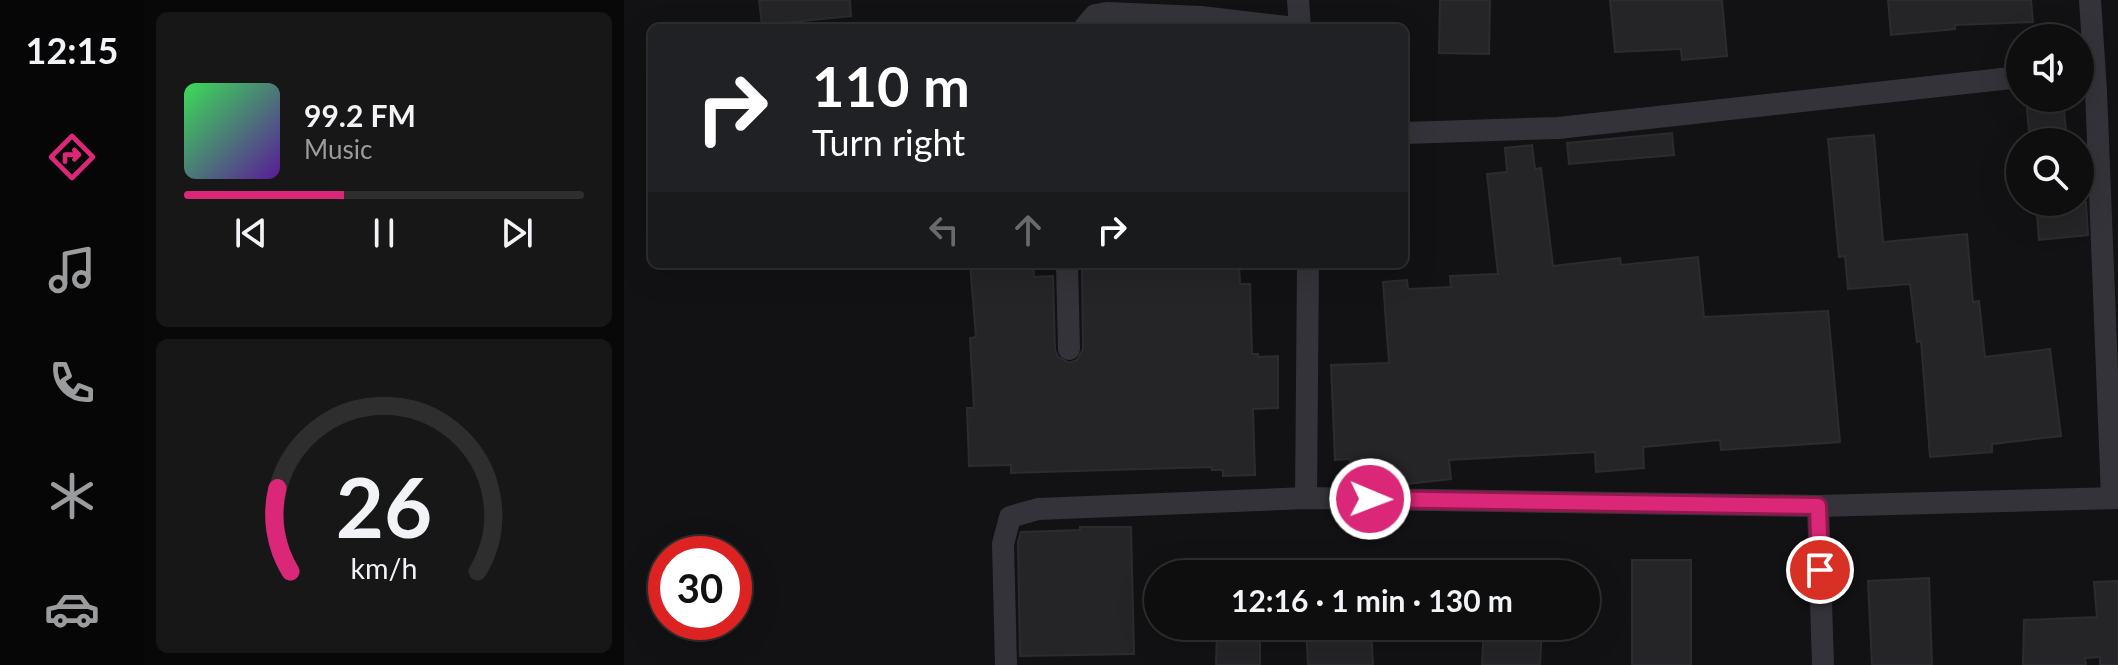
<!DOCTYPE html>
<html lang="en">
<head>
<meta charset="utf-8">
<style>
	body { margin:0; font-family:Lato,sans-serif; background:#171718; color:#f1f3f6; height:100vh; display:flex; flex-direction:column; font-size:30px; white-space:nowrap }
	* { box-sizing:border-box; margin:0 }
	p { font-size:26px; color:#9b9c9e }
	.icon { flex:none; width:44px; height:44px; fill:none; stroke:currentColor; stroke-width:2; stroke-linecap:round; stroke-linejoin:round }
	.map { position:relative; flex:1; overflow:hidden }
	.side { display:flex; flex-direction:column; gap:12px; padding:12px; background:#080808; width:480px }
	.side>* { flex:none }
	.banner { position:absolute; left:24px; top:24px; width:760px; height:244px; border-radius:12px; box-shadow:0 8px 32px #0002,0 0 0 2px #2e2e2f; background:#202124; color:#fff; overflow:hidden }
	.tools { position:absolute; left:1382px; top:24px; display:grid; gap:16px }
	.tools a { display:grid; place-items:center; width:88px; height:88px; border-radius:50%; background:#0e0e0f; box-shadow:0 8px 32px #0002,0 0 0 2px #2e2e2f; font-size:40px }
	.speed { position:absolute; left:24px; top:536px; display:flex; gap:16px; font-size:40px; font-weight:700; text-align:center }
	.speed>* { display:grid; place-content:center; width:104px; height:104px; border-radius:50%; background:#0e0e0f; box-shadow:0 8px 32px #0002,0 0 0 2px #2e2e2f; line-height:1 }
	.speed .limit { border:12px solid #d22; background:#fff; color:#111 }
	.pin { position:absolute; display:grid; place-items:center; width:68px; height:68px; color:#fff; margin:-34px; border:4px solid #fff; border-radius:50%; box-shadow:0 2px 8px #0007 }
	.me { position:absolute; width:88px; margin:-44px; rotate:91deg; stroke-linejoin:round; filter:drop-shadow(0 0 6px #0008) }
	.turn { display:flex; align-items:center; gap:28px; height:168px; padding:0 32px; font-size:36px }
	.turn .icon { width:104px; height:104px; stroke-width:2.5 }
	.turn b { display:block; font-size:56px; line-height:68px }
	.lanes { display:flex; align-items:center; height:76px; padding:0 32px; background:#0003; justify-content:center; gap:40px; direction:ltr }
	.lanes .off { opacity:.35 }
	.side .tile { flex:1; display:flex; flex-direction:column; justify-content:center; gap:12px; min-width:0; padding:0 28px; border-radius:12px; background:#171718 }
	.side .dial { align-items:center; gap:0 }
	.dial svg { height:208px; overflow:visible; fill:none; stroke:#2e2e2f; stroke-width:7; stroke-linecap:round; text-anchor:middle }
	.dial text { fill:#f1f3f6; stroke:none }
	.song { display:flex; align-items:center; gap:24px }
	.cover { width:96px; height:96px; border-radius:12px; background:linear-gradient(135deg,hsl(130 70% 55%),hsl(270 70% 35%)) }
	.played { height:8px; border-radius:4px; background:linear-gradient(90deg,#db2777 40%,#2e2e2f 40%) }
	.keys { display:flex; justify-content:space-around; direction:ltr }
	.trip { position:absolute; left:520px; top:560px; width:456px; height:80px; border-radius:40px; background:#0e0e0f; box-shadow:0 8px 32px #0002,0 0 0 2px #2e2e2f; font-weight:700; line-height:80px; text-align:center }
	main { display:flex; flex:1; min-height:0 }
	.menu { display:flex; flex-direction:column; width:144px; justify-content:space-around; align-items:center; background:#060606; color:#9b9c9e }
	.menu .icon { width:56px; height:56px }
	.menu .current { color:#db2777 }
	.menu b { font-size:36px; color:#f1f3f6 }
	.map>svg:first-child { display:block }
	.building { fill:#252528; stroke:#2c2c30; stroke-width:2 }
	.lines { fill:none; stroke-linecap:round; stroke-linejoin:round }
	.minor { stroke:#333339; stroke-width:22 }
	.route-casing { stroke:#8e194d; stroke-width:20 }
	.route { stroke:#db2777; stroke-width:14 }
</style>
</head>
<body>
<main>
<nav class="menu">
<b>12:15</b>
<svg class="icon current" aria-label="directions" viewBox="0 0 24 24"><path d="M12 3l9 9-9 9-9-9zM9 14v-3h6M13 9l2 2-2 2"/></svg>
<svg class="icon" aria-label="music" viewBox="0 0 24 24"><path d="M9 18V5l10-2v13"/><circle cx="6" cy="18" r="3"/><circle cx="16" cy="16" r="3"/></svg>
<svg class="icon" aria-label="phone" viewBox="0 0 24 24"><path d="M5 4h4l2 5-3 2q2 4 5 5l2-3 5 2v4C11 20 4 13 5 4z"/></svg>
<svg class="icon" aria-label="climate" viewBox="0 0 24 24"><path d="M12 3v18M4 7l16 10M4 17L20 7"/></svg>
<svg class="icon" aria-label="car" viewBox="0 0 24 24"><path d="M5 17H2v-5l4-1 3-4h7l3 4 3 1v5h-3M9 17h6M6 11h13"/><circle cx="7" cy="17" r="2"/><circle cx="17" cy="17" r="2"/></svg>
</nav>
<section class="side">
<div class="tile">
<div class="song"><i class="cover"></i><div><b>99.2 FM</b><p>Music</p></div></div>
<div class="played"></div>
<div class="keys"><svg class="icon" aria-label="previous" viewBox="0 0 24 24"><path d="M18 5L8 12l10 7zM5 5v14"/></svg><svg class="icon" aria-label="pause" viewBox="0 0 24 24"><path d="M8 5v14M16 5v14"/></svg><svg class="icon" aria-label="next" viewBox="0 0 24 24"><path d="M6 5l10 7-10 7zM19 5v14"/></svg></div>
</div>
<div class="tile dial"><svg viewBox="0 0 100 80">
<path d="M14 69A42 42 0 1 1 86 69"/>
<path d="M14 69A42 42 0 0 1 9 37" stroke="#db2777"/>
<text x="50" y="56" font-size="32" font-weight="700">26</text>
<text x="50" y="72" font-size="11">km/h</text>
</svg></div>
</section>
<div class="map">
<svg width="1494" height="665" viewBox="0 0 1494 665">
	<rect width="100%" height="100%" fill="#121214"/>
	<path class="building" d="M 135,0 L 226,0 L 227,16 L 138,25 Z
		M 816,0 L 866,0 L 865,54 L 815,53 Z
		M 986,0 L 1098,0 L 1103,56 L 1058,60 L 1057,49 L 991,52 Z
		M 1264,0 L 1407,0 L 1409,22 L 1331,25 L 1331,29 L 1267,35 Z
		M 1402,98 L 1439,98 L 1443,142 L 1406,142 Z
		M 1048,133 L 1050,155 L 945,164 L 943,143 Z
		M 1250,135 L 1259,242 L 1343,234 L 1349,302 L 1355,301 L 1361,357 L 1426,349 L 1437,436 L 1368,444 L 1368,452 L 1306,457 L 1297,341 L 1293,342 L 1286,284 L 1224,289 L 1221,256 L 1215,257 L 1204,139 Z
		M 908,145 L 911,169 L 917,168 L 929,266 L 996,258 L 997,265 L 1074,257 L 1080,317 L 1204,311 L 1216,442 L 1097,450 L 1096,440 L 1019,447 L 1020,468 L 972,472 L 971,452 L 825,460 L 827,479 L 774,485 L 766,485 L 766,481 L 727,483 L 726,459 L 711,460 L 707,365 L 765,363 L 759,282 L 783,280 L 784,289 L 827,287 L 826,276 L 874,274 L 863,174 L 883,172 L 881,148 Z
		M 1412,202 L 1462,202 L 1464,235 L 1415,240 Z
		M 346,264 L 409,264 L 410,277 L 429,276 L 431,350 L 434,357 L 445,363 L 453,360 L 459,349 L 458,266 L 615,264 L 616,284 L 626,284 L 628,354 L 634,354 L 634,357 L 654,356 L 654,408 L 629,409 L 631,475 L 599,476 L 599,470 L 588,470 L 588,467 L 387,473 L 387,465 L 345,466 L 343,408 L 350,408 L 346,338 L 352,337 Z
		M 456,527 L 507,527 L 510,654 L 396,656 L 394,542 L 397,532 L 456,530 Z
		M 1008,560 L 1067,560 L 1067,665 L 1008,665 Z
		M 1305,578 L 1308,665 L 1248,665 L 1244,581 Z
		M 1494,581 L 1494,665 L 1476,665 L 1476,657 L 1461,658 L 1462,665 L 1399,665 L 1400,620 L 1473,617 L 1470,582 Z
		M 593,626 L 636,626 L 636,665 L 592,665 Z
		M 682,626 L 747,626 L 749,665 L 684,665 Z
		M 860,626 L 918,626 L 916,665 L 858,665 Z"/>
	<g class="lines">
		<path class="minor" d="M 674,0 L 676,28
			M 1466,0 L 1472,91 L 1488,498
			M 460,28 L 471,15 L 483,13 L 577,17 L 672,28
			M 780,133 L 934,128 L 1396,77
			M 443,264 L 445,349
			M 682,498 L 684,264
			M 1194,506 L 1199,665
			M 382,665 L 379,544 L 386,517 L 414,509 L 682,498 L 1194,506 L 1494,498"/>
	</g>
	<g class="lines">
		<g class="route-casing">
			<path id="route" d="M 746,499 L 1194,506 L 1196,570"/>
		</g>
		<use href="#route" class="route"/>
	</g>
</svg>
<div class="tools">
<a><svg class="icon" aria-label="sound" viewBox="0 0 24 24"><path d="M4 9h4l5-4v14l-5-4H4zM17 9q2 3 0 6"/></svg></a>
<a><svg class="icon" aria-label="search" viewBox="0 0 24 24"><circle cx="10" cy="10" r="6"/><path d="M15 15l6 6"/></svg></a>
</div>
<div class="speed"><div class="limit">30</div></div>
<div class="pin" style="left:1196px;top:570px;background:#d93025"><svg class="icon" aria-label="arrive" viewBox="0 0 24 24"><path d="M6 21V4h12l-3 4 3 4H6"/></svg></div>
<svg class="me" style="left:746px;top:499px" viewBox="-20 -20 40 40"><circle r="17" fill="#db2777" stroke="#fff" stroke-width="3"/><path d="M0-11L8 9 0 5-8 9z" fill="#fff"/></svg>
<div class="trip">12:16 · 1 min · 130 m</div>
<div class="banner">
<div class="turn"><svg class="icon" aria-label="right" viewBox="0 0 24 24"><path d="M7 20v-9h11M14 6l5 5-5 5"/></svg><div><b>110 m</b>Turn right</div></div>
<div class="lanes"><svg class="icon off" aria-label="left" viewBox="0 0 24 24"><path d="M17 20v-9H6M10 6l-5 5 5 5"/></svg><svg class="icon off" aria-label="ahead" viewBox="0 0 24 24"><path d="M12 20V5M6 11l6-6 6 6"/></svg><svg class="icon" aria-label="right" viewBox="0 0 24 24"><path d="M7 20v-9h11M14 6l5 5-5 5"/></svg></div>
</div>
</div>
</main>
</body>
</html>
